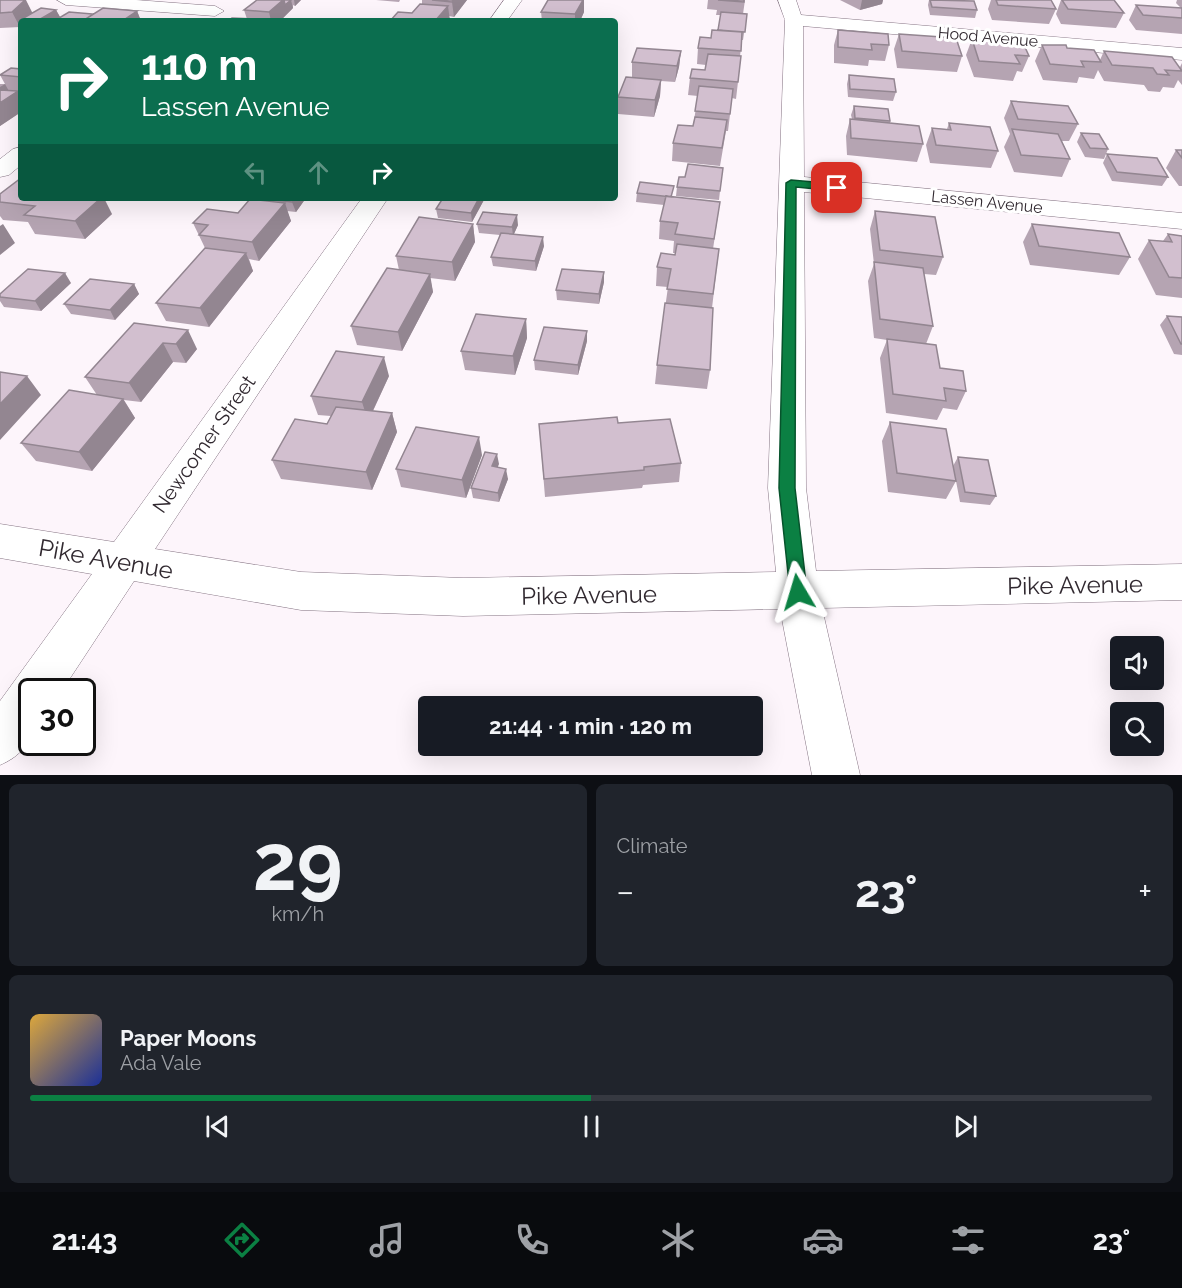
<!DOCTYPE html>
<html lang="en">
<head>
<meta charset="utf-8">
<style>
	body { margin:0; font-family:Raleway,sans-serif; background:#20242c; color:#f1f3f6; height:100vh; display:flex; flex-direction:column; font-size:22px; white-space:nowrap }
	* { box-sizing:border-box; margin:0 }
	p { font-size:20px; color:#9ea1a6 }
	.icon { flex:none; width:33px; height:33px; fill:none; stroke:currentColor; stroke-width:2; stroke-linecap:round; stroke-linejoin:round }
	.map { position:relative; height:775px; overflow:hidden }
	.side { display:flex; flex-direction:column; gap:9px; padding:9px; background:#0d0f14; flex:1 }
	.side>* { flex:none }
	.banner { position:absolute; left:18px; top:18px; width:600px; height:183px; border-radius:6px; box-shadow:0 6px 24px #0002; background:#0b6e4f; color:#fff; overflow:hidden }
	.buttons { position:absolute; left:1110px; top:636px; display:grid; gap:12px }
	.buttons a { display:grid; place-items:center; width:54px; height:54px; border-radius:6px; background:#171b24; box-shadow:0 6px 24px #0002; font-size:30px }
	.speed { position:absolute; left:18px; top:678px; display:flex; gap:12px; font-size:30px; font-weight:700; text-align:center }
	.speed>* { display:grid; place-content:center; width:78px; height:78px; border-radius:50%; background:#171b24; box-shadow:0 6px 24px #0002; line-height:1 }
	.speed .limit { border:3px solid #111; border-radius:9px; background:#fff; color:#111 }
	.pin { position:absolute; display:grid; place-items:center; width:51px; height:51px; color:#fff; margin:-26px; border-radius:12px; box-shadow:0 3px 9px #0006 }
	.me { position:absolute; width:66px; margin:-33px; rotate:353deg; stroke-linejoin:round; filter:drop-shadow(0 0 4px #0008) }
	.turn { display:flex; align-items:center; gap:21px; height:126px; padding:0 24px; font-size:27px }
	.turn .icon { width:78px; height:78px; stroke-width:2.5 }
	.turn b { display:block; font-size:42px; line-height:51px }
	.lanes { display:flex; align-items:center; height:57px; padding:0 24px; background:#0003; justify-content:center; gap:30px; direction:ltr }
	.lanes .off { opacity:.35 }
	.big { font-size:45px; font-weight:700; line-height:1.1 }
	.side .widget { flex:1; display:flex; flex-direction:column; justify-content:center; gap:9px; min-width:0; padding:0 21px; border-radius:9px; background:#20242c }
	.side .dial { align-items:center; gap:0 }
	.dial b { font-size:78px; line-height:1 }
	.song { display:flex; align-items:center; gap:18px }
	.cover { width:72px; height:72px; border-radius:9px; background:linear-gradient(135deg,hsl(40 70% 55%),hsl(230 70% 35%)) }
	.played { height:6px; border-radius:3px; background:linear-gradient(90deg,#0b8043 50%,#363941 50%) }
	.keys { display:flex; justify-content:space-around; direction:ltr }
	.heat { display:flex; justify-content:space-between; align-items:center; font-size:33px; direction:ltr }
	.side .tiles { flex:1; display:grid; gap:9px; grid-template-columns:1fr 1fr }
	.widget:last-child { grid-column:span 2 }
	.trip { position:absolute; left:418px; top:696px; width:345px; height:60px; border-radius:6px; background:#171b24; box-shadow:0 6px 24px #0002; font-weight:700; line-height:60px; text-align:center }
	.dock { display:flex; height:96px; justify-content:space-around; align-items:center; background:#090b0e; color:#9ea1a6 }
	.dock .icon { width:42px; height:42px }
	.dock .active { color:#0b8043 }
	.dock b { font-size:27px; color:#f1f3f6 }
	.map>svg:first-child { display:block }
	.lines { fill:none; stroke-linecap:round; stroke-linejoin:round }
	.street-casing { stroke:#857483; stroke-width:1 }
	.street { fill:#fff; fill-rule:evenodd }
	.wall { fill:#b5a4b2 }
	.shaded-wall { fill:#938691 }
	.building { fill:#d2bfcf; stroke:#938691; stroke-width:1.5 }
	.route { fill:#0b8043; stroke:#07532c; stroke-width:1.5 }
	.labels { text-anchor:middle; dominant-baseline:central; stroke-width:6; stroke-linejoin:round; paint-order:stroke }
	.far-street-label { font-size:16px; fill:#312930; stroke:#fff }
	.street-label { font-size:20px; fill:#312930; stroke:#fff }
	.near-street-label { font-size:24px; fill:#312930; stroke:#fff }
</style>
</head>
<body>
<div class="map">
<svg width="1182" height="775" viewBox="0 0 1182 775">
	<rect width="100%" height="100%" fill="#fdf5fb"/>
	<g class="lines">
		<g class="street-casing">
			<path id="street" d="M 57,0 L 136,0 L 215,6 L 224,11 L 215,16 L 66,5 Z
				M 504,0 L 522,0 L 507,21 L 489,21 Z
				M 778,0 L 796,0 L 801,15 L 1182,48 L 1182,60 L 803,26 L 804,177 L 1182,213 L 1182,229 L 804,192 L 806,488 L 816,571 L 1182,564 L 1182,600 L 822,608 L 860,775 L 812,775 L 780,609 L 463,616 L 301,610 L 134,581 L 61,692 L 32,692 C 32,726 37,749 0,765 L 0,701 L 92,574 L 0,558 L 0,524 L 114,542 L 362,198 L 388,198 L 155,549 L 301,572 L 463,578 L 776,572 L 768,488 L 785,20 Z
				M 21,147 L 21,165 L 9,175 L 0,177 L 0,159 L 13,149 Z"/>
		</g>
		<use href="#street" class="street"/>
	</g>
	<path class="wall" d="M 0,0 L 33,13 L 56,10 L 60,17 L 137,11 L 141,21 L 21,21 L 20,27 L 0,28 Z
		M 257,0 L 301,0 L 295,6 L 293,5 L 293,8 L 280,21 L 228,21 L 247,19 L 244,10 Z
		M 376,0 L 400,0 L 399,2 Z
		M 422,0 L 467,0 L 454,17 L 449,16 L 450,21 L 412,13 L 422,4 Z
		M 708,0 L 745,0 L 743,14 L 747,14 L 743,40 L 742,40 L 740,56 L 741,56 L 736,99 L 732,98 L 728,131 L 726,131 L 720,166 L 672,161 L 673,143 L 693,126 L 698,96 L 688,95 L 690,78 L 705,70 L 706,65 L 697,64 L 698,48 L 711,38 L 718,30 L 721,15 L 716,15 L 717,10 L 707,9 Z
		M 840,0 L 883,0 L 882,4 L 860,10 Z
		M 929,0 L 962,0 L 977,10 L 975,18 L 930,15 L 928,5 Z
		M 991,0 L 1051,0 L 1056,9 L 1049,24 L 992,20 L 988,9 Z
		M 1061,0 L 1114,0 L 1124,13 L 1116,28 L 1061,24 L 1056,14 Z
		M 1177,0 L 1182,0 L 1182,34 L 1136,30 L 1129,20 L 1136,5 L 1181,8 L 1176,3 Z
		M 541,12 L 584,12 L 580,21 L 542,21 Z
		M 838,30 L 889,45 L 885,61 L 869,60 L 868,66 L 834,63 L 834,45 Z
		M 899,34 L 962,56 L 957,72 L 897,68 L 894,49 Z
		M 972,39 L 1029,56 L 1022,72 L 1017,71 L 1013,81 L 974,77 L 966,55 Z
		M 1042,45 L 1067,48 L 1100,60 L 1104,51 L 1180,67 L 1182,63 L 1182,85 L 1178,80 L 1174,88 L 1163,87 L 1160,92 L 1148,91 L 1144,85 L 1104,81 L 1098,70 L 1094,79 L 1079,77 L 1077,83 L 1043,80 L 1035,61 Z
		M 681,51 L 679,67 L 675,82 L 661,81 L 660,96 L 654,117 L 618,114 L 618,97 L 632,77 L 632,62 Z
		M 21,69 L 21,93 L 18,92 L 21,97 L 21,112 L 0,126 L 0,84 L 5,84 L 0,75 Z
		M 849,75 L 896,92 L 893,101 L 848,97 L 847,84 Z
		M 1011,101 L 1078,124 L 1069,141 L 1062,141 L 1070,159 L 1062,177 L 1014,172 L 1004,147 L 1010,134 L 1004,118 Z
		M 854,106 L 890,121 L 890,123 L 923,144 L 917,162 L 847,155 L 846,136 L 850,119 L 852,119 L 851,115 Z
		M 949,123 L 998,151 L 991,168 L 930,163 L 926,145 L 932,128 L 947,129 Z
		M 1081,133 L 1108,149 L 1104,159 L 1085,157 L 1077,142 Z
		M 1176,150 L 1182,150 L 1182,186 L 1179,186 L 1166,168 Z
		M 1107,154 L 1168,177 L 1162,186 L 1112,181 L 1103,163 Z
		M 677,187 L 720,191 L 719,200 L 676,196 Z
		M 637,193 L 720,202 L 713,249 L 719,249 L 712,308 L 710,370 L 707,389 L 655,384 L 657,365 L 668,287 L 656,286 L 657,267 L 675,255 L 675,253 L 673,253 L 674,241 L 659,239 L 660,221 L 664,205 L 636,202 Z
		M 0,194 L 112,214 L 85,239 L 35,234 L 28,222 L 3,220 L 0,216 Z
		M 257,198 L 306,198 L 296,212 L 287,211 L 291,221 L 259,261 L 249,259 L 253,271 L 209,327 L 166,321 L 156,303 L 205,248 L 193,223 L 238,213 L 258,200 Z
		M 443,198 L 485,198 L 472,222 L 438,218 L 436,209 Z
		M 875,211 L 943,257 L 936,275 L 924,274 L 933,326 L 926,344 L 940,368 L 966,391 L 957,410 L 943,408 L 937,420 L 886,413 L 880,358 L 887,340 L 874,338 L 868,281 L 874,264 L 870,229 Z
		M 473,224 L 475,242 L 455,281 L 430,278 L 433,292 L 402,351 L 357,345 L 351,326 L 399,270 L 396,256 Z
		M 477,224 L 518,225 L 514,234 L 544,246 L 536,271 L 493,266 L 491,257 L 500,235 L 479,233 Z
		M 1032,224 L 1130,257 L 1119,275 L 1030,265 L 1023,242 Z
		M 1168,234 L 1182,236 L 1182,298 L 1156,295 L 1138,259 L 1149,240 L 1163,241 Z
		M 604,272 L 604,282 L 599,304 L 557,300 L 556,290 Z
		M 71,283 L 41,311 L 4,307 L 0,301 L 0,294 Z
		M 134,284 L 139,294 L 115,320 L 71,314 L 64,304 Z
		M 1167,316 L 1182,317 L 1182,355 L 1174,354 L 1160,325 Z
		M 526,319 L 527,338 L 515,375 L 465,370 L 461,351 Z
		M 134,323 L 197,349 L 186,363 L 173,362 L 141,402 L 124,400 L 135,418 L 92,471 L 36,461 L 21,443 L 97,395 L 85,377 Z
		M 587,331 L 587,341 L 578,375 L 535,370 L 534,360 Z
		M 389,376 L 373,411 L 392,413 L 397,432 L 372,490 L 281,479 L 272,460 L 327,424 L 331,416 L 318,415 L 311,396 Z
		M 890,422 L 953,466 L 958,457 L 996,496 L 990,505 L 960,502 L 956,481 L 946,499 L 888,492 L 882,441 Z
		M 618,423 L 681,463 L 679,482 L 643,485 L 642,488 L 545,497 L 539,424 Z
		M 482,455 L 466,498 L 401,487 L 396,469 Z
		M 499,464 L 497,467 L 508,479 L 499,502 L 473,498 L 471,488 Z"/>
	<path class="shaded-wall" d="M 25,0 L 26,0 L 33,14 L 20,20 L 20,27 L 12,12 Z
		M 283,0 L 291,0 L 293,8 L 280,21 L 271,21 L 269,12 Z
		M 294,0 L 301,0 L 295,6 Z
		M 453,0 L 467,0 L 454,17 L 452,2 Z
		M 581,0 L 584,0 L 584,12 L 580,21 L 575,21 L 575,14 Z
		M 862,0 L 883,0 L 882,4 L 860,10 Z
		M 448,6 L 450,21 L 435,21 Z
		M 56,10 L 60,17 L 54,21 L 37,21 Z
		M 137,11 L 141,21 L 122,21 Z
		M 681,51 L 679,67 L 675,82 L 677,66 Z
		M 661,80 L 660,96 L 654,117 L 655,100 Z
		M 5,84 L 10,93 L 0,99 L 0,87 Z
		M 18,91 L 21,97 L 21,112 L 0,126 L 0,103 Z
		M 101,198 L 104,198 L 112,214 L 85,239 L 75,221 Z
		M 296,198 L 306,198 L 296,212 L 292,202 Z
		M 479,198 L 485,198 L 472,222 L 471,213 Z
		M 285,203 L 291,221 L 259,261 L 252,242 Z
		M 517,215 L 518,225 L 513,236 L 512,227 Z
		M 3,224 L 15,243 L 0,255 L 0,226 Z
		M 473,224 L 475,242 L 455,281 L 452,262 Z
		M 543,237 L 544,246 L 536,271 L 535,261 Z
		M 246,253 L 253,271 L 209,327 L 200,308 Z
		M 604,272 L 604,282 L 599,304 L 599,294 Z
		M 65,273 L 71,283 L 41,311 L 35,301 Z
		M 430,274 L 433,292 L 402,351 L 398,332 Z
		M 134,284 L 139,294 L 115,320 L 110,310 Z
		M 526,319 L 527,338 L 515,375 L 513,356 Z
		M 188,330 L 197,349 L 186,363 L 176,344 Z
		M 587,331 L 587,341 L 578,375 L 578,365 Z
		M 163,343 L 173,362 L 141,402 L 129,383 Z
		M 384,357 L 389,376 L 368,421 L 362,402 Z
		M 27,376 L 41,395 L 0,440 L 0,404 Z
		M 123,399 L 135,418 L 92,471 L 79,452 Z
		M 392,413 L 397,432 L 372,490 L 366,472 Z
		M 479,437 L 482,455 L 466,498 L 462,480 Z
		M 497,454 L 499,464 L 494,476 L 492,466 Z
		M 506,469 L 508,479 L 499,502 L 498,493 Z"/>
	<path class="building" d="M 0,0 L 25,0 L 12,12 L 0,13 Z
		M 257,0 L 283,0 L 269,12 L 244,10 Z
		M 284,0 L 291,0 L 285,5 Z
		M 432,0 L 453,0 L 452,2 Z
		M 548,0 L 583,0 L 575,14 L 541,12 Z
		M 718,0 L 744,0 L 744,2 Z
		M 930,0 L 974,1 L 977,10 L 932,7 Z
		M 996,0 L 1051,0 L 1056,9 L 998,5 Z
		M 1062,0 L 1114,0 L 1124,13 L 1068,9 Z
		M 420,4 L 448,6 L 435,21 L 390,21 L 398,12 L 412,13 Z
		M 1136,5 L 1182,8 L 1182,18 L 1143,15 Z
		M 41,8 L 56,10 L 37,21 L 20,20 Z
		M 103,8 L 137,11 L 122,21 L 93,21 L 94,20 L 84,20 Z
		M 69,12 L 93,14 L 84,20 L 85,21 L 54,21 Z
		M 721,12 L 747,14 L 745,32 L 718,30 Z
		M 232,18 L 259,19 L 257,21 L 228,21 Z
		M 712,30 L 742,32 L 741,51 L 698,48 L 700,37 L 711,38 Z
		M 838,30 L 888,34 L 889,45 L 871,44 L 872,50 L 838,47 Z
		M 899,34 L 956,38 L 962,56 L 902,51 Z
		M 972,39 L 1023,43 L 1029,56 L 1015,55 L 1020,64 L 979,61 Z
		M 1042,45 L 1066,45 L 1067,48 L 1094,50 L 1101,62 L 1081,61 L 1084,67 L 1050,64 Z
		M 637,48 L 681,51 L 677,66 L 632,62 Z
		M 1104,51 L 1172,57 L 1182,71 L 1165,70 L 1169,75 L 1157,74 L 1153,68 L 1112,65 Z
		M 708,54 L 741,56 L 738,82 L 690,78 L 692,69 L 705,70 Z
		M 11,68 L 21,69 L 21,77 L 0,75 Z
		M 849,75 L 894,79 L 896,92 L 850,89 Z
		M 626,77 L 661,80 L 655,100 L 618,97 Z
		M 699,86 L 733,89 L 730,114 L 695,111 Z
		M 0,90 L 18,91 L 0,103 Z
		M 1011,101 L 1068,106 L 1078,124 L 1018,119 Z
		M 854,106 L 888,109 L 890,121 L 855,118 Z
		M 695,117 L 727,120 L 722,148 L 673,143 L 678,125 L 693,126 Z
		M 850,119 L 919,126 L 923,144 L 851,138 Z
		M 949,123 L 990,127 L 998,151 L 936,145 L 932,128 L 951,130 Z
		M 1012,129 L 1058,134 L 1070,159 L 1021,155 Z
		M 1081,133 L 1099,134 L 1108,149 L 1090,148 Z
		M 1176,150 L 1182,150 L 1182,158 Z
		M 1107,154 L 1157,158 L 1168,177 L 1117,172 Z
		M 688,164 L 723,168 L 720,191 L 677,187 L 679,177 L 685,177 Z
		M 21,178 L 21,198 L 101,198 L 75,221 L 24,215 L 35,206 L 0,202 L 0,194 Z
		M 640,182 L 674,186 L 671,197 L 637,193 Z
		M 666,196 L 720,202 L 714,239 L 675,234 L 678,223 L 660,221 Z
		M 257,198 L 296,198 L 292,202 Z
		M 443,198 L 479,198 L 471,213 L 436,209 Z
		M 250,199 L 285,203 L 252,242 L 199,235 L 208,225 L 193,223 L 207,209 L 238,213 Z
		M 875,211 L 935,217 L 943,257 L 880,250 Z
		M 483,212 L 517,215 L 512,227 L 477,224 Z
		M 419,217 L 473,224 L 452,262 L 396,256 Z
		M 1032,224 L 1119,233 L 1130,257 L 1039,246 Z
		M 501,233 L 543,237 L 535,261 L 491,257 Z
		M 1168,234 L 1182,236 L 1182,278 L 1169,277 L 1149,240 L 1172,242 Z
		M 677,244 L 719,249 L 713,294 L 667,289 L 671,269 L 657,267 L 661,253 L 675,255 Z
		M 205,248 L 246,253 L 200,308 L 156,303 Z
		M 874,262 L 923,268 L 933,326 L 880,319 Z
		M 387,268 L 430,274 L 398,332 L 351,326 Z
		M 28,269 L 65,273 L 35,301 L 0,297 L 0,294 Z
		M 562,269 L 604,272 L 599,294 L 556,290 Z
		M 90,279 L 134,284 L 110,310 L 64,304 Z
		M 665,303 L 713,308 L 710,370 L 657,365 Z
		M 476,314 L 526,319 L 513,356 L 461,351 Z
		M 1167,316 L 1182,317 L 1182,344 L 1181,344 Z
		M 134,323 L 188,330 L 176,344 L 163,343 L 129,383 L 85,377 Z
		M 544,327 L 587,331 L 578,365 L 534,360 Z
		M 887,339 L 936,345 L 940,368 L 963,371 L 966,391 L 944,388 L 946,401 L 893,394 Z
		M 336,351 L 384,357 L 362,402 L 311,396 Z
		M 0,372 L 27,376 L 0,404 Z
		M 69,390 L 123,399 L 79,452 L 21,443 Z
		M 336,407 L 392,413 L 366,472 L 272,460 L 295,419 L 327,424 Z
		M 617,417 L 618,423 L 670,419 L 681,463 L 644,467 L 644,470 L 544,479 L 539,424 Z
		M 890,422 L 946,429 L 956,481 L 897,473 Z
		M 416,427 L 479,437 L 462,480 L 396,469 Z
		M 485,452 L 497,454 L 492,466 L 506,469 L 498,493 L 471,488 Z
		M 958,457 L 988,460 L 996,496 L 965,492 Z"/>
	<path class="route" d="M 791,180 L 837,184 L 842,188 L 837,191 L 796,187 L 795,488 L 807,592 L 804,597 L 798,599 L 792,597 L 790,592 L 779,488 L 786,183 Z"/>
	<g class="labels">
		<g class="far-street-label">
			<text transform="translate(988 37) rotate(5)">Hood Avenue</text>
			<text transform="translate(987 202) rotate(6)">Lassen Avenue</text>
		</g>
		<g class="street-label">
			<text transform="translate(204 444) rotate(-55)">Newcomer Street</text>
		</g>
		<g class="near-street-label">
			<text transform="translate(106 559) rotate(10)">Pike Avenue</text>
			<text transform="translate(1075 585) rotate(-1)">Pike Avenue</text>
			<text transform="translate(589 595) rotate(-1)">Pike Avenue</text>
		</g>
	</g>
</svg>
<div class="buttons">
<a><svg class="icon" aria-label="sound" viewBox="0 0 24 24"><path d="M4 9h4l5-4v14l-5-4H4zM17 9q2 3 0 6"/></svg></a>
<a><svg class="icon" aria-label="search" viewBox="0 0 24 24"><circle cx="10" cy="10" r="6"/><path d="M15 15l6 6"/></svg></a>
</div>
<div class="speed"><div class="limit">30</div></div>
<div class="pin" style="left:837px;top:188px;background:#d93025"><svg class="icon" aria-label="arrive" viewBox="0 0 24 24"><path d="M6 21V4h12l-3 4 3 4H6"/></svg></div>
<svg class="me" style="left:798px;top:592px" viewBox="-20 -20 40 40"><path d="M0-17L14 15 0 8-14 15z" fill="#0b8043" stroke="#fff" stroke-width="4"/></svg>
<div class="trip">21:44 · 1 min · 120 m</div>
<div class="banner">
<div class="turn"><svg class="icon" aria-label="right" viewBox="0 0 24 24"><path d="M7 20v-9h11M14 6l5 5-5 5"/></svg><div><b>110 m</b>Lassen Avenue</div></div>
<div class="lanes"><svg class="icon off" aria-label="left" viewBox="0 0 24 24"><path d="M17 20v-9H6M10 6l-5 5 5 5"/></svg><svg class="icon off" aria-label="ahead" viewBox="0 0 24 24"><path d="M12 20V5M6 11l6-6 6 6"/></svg><svg class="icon" aria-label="right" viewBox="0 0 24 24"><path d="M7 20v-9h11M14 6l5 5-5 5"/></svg></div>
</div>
</div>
<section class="side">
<div class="tiles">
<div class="widget dial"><b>29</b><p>km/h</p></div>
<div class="widget"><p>Climate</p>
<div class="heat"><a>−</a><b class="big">23°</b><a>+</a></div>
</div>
<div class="widget">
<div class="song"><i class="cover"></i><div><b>Paper Moons</b><p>Ada Vale</p></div></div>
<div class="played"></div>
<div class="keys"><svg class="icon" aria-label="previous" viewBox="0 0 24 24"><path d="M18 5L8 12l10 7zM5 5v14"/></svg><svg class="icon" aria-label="pause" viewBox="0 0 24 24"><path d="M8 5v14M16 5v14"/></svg><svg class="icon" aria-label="next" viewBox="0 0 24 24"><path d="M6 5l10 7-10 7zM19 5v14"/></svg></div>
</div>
</div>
</section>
<nav class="dock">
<b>21:43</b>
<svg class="icon active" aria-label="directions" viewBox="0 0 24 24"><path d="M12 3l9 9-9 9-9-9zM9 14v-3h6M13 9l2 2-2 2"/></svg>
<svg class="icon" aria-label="music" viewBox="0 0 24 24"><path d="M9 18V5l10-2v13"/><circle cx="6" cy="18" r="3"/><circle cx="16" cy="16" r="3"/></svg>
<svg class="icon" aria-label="phone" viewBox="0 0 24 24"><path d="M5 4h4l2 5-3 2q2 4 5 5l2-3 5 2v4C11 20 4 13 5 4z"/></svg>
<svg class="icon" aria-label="climate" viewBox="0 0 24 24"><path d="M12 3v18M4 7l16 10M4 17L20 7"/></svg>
<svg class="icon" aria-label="car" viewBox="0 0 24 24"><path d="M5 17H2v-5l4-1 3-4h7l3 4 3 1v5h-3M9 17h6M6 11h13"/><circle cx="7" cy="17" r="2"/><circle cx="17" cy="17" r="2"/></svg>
<svg class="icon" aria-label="filters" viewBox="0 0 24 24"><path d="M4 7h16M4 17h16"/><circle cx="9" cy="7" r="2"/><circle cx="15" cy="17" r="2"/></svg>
<b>23°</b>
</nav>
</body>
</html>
